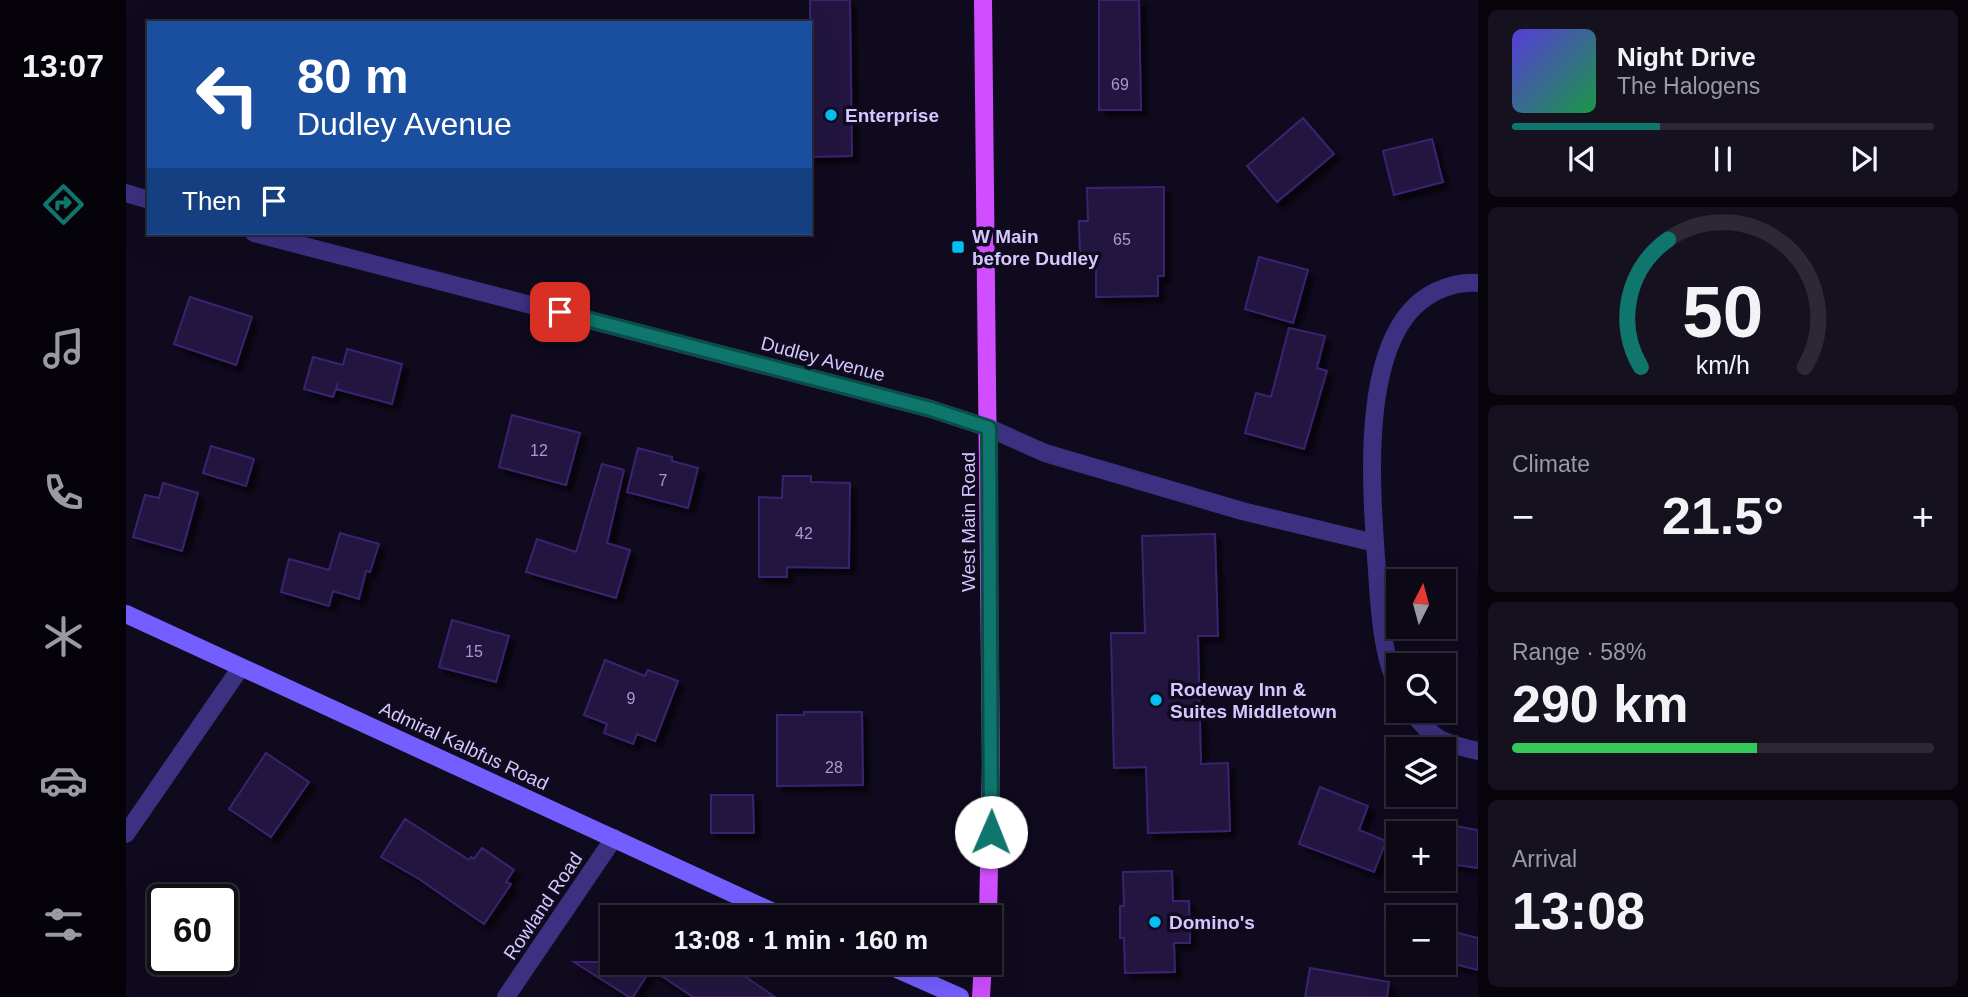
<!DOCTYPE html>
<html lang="en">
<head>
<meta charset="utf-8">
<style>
	body { margin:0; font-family:Arial,sans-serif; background:#15111f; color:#f1f3f6; height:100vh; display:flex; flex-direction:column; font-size:26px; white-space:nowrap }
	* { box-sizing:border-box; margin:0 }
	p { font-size:23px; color:#9a9aa1 }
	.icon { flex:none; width:38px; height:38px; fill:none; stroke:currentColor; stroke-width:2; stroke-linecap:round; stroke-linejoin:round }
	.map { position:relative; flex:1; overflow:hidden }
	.panel { display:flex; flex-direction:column; gap:10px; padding:10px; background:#07040c; width:490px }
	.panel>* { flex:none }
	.guide { position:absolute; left:21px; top:21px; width:665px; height:214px; border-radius:0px; box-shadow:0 7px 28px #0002,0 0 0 2px #2c2935; background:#1a4fa0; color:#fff; overflow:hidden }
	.needle { width:46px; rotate:6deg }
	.fabs { position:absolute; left:1260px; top:569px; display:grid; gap:14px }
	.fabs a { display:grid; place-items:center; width:70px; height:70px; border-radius:0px; background:#0c0816; box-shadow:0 7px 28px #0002,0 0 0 2px #2c2935; font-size:35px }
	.speed { position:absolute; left:21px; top:884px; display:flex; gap:14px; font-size:35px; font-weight:700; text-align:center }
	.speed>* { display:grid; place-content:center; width:91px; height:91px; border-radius:50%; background:#0c0816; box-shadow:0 7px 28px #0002,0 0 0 2px #2c2935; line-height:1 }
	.speed .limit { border:4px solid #111; border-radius:10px; background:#fff; color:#111 }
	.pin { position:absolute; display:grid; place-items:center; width:60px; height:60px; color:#fff; margin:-30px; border-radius:14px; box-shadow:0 4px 10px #0006 }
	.me { position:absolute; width:77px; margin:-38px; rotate:1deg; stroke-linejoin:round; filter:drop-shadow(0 0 5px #0008) }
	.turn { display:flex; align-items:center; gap:24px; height:147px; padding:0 35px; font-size:32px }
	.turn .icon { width:91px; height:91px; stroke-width:2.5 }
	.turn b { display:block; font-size:49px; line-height:60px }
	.then { display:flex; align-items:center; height:66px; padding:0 35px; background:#0003; gap:14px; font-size:26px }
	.big { font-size:52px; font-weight:700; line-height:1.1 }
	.panel .card { flex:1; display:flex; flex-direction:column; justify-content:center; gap:10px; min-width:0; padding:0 24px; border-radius:10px; background:#15111f }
	.panel .dial { align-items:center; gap:0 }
	.dial svg { height:182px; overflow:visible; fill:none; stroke:#2c2935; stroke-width:7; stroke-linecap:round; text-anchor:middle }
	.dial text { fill:#f1f3f6; stroke:none }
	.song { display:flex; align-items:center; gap:21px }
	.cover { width:84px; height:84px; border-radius:10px; background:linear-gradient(135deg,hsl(250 70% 55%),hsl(140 70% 35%)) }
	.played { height:7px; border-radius:4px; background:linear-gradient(90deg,#0f766e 35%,#2c2935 35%) }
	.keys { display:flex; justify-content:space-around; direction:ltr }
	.heat { display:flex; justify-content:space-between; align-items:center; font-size:38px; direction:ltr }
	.charge { height:10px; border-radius:5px; background:linear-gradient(90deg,#34c759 58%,#2c2935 0) }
	.trip { position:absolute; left:474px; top:905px; width:402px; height:70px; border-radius:0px; background:#0c0816; box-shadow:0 7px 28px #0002,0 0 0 2px #2c2935; font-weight:700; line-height:70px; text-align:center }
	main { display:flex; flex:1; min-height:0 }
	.tabs { display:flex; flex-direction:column; width:126px; justify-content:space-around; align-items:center; background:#050309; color:#9a9aa1 }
	.tabs .icon { width:49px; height:49px }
	.tabs .active { color:#0f766e }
	.tabs b { font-size:32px; color:#f1f3f6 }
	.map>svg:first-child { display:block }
	.building { fill:#221441; stroke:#3b246f; stroke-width:2; filter:url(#shadow) }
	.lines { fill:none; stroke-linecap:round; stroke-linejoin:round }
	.street { stroke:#3c3081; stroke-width:18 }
	.secondary { stroke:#745eff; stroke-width:18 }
	.primary { stroke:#d04eff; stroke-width:18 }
	.route-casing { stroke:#0a4d48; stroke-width:18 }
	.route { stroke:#0f766e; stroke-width:12 }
	.poi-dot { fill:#00bff2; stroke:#100a1e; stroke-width:2.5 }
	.labels { text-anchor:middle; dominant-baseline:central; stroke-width:7; stroke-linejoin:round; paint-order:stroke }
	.number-label { font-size:16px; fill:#a89ad0 }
	.poi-label { font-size:19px; font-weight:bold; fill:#d4c7ff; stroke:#100a1e; text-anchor:start }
	.street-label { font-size:19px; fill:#d4c7ff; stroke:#100a1e }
</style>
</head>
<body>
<main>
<nav class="tabs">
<b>13:07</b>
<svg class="icon active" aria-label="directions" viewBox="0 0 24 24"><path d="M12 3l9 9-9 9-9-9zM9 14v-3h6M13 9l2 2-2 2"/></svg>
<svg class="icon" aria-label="music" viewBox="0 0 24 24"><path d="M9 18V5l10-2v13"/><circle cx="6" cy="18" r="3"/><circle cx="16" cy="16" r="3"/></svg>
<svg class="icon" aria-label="phone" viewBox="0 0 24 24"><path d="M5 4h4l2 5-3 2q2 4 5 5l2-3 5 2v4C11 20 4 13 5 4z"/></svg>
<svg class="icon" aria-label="climate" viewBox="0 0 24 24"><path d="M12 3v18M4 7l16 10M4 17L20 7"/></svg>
<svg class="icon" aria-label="car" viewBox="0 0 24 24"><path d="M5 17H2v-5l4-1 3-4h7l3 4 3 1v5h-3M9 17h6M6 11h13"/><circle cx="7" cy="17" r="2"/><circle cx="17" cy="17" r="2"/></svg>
<svg class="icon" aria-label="filters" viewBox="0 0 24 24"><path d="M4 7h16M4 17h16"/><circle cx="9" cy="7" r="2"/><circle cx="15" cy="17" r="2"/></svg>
</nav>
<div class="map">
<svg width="1352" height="997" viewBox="0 0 1352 997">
	<defs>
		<filter id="shadow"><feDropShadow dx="6" dy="6" stdDeviation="2" flood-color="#0009"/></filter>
	</defs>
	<rect width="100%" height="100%" fill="#100a1e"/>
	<path class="building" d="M 684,0 L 724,0 L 726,156 L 684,157 Z
		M 973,0 L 1013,0 L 1015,110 L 973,110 Z
		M 1177,118 L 1208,154 L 1151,202 L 1121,166 Z
		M 1306,139 L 1317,182 L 1268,195 L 1257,151 Z
		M 1038,187 L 1038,276 L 1032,276 L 1032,296 L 970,297 L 970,257 L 954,257 L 953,221 L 962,221 L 961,188 Z
		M 1133,257 L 1182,270 L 1167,323 L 1119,309 Z
		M 64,297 L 126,317 L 110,365 L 48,344 Z
		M 1163,328 L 1199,336 L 1191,368 L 1201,371 L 1178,449 L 1119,433 L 1130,393 L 1145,397 Z
		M 221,349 L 276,364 L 266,404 L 210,389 L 212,383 L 207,397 L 178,389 L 187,357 L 217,365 Z
		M 386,415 L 454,433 L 440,485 L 373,467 Z
		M 85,446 L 128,459 L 120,486 L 77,473 Z
		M 512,448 L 546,457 L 546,461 L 572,468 L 562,508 L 501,492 Z
		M 476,464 L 498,470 L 481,543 L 504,550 L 490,598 L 400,572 L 411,539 L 450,552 Z
		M 657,476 L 685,476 L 685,482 L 724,483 L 723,568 L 661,567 L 661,577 L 633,577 L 633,497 L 656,498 Z
		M 37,483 L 72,493 L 56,551 L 7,537 L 19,495 L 33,498 Z
		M 214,533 L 253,544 L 244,572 L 240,571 L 233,599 L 207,591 L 203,606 L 155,592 L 163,559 L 203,570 Z
		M 1089,534 L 1092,636 L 1072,636 L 1075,764 L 1102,763 L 1104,831 L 1022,833 L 1020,767 L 988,768 L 985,633 L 1019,633 L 1016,536 Z
		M 326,620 L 383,636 L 370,682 L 313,667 Z
		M 479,660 L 519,676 L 522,670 L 552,681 L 529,741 L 511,734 L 507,744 L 478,733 L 481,724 L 458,715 Z
		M 678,712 L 736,712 L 737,785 L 651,786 L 651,715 L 678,715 Z
		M 140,753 L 183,782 L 145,837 L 103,809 Z
		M 1194,787 L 1242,806 L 1233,830 L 1260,841 L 1248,872 L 1173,844 Z
		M 585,795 L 627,795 L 628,833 L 585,833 Z
		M 279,819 L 343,860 L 345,857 L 348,859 L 356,848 L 388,870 L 380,882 L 385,884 L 358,924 L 293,879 L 255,857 Z
		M 1318,824 L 1352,830 L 1352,868 L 1318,863 Z
		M 1046,871 L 1047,901 L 1063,901 L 1064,943 L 1048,943 L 1049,972 L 999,973 L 998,938 L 994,938 L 994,906 L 998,906 L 997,872 Z
		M 1328,932 L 1352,938 L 1352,970 L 1320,962 Z
		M 448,962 L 598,962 L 649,997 L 567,997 L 525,969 L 507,997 L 503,997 Z
		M 1184,968 L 1263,982 L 1261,997 L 1179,997 Z"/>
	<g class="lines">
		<path class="street" d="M 0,193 L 23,200
			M 128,233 L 805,409 L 863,428 L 919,453 L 1116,511 L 1249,543
			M 1272,687 C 1254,652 1253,596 1250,557 C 1245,484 1232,327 1311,291 C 1324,285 1338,282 1352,283
			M 1284,710 C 1309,741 1315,742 1352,751
			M 0,834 L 115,667
			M 380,997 L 488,838"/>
		<path class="secondary" d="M 0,614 L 658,917
			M 755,962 L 834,997"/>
		<path class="primary" d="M 857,0 L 865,765 L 862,917
			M 855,997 L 857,962"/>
	</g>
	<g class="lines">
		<g class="route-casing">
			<path id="route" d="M 434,312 L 805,409 L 863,428 L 865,832"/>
		</g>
		<use href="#route" class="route"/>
	</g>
	<g class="poi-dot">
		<circle cx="705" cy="115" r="7"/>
		<rect x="825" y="240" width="14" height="14" rx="3.5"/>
		<circle cx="1030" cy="700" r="7"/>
		<circle cx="1029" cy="922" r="7"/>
	</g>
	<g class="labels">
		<g class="number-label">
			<text x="994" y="84">69</text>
			<text x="996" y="239">65</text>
			<text x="413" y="450">12</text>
			<text x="537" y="480">7</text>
			<text x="678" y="533">42</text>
			<text x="348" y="651">15</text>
			<text x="505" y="698">9</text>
			<text x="708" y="767">28</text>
		</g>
		<g class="poi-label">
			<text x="719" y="115">Enterprise</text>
			<text x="846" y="236">W Main<tspan x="846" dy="22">before Dudley</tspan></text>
			<text x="1044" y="689">Rodeway Inn &amp;<tspan x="1044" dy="22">Suites Middletown</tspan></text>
			<text x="1043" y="922">Domino's</text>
		</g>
		<g class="street-label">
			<text transform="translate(697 359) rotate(15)">Dudley Avenue</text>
			<text transform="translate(842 522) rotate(-90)">West Main Road</text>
			<text transform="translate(338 746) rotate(25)">Admiral Kalbfus Road</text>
			<text transform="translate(417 906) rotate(-56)">Rowland Road</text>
		</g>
	</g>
</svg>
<div class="fabs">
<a><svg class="needle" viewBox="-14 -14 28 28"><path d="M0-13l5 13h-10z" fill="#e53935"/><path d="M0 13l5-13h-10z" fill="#9a9aa1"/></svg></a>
<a><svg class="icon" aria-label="search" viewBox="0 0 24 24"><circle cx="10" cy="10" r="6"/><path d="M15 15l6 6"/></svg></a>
<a><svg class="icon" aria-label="layers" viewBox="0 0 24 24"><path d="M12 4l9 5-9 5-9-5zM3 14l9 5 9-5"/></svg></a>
<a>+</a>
<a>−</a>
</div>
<div class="speed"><div class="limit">60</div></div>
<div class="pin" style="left:434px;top:312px;background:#d93025"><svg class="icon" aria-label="arrive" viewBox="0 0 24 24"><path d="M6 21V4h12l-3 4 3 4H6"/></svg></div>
<svg class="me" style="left:865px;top:832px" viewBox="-20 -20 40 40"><circle r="19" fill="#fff"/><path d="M0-13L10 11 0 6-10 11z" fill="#0f766e"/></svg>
<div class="trip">13:08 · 1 min · 160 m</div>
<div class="guide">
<div class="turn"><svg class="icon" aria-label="left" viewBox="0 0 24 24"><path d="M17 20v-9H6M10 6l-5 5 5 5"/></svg><div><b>80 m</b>Dudley Avenue</div></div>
<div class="then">Then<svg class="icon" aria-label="arrive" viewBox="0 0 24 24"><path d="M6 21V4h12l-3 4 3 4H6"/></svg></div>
</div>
</div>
<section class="panel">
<div class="card">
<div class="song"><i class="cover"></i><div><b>Night Drive</b><p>The Halogens</p></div></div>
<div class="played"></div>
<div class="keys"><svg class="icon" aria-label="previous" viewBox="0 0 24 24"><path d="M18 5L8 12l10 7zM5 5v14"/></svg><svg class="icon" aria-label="pause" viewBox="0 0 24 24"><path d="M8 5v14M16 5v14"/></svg><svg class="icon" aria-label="next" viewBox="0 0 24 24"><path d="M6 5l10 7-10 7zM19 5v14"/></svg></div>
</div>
<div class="card dial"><svg viewBox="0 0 100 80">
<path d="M14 69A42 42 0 1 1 86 69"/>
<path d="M14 69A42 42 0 0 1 26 13" stroke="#0f766e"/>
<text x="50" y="56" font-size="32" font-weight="700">50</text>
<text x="50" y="72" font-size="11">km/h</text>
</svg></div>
<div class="card"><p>Climate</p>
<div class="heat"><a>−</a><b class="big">21.5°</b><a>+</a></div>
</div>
<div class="card"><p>Range · 58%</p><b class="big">290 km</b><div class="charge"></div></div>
<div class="card"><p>Arrival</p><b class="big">13:08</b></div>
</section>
</main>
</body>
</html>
